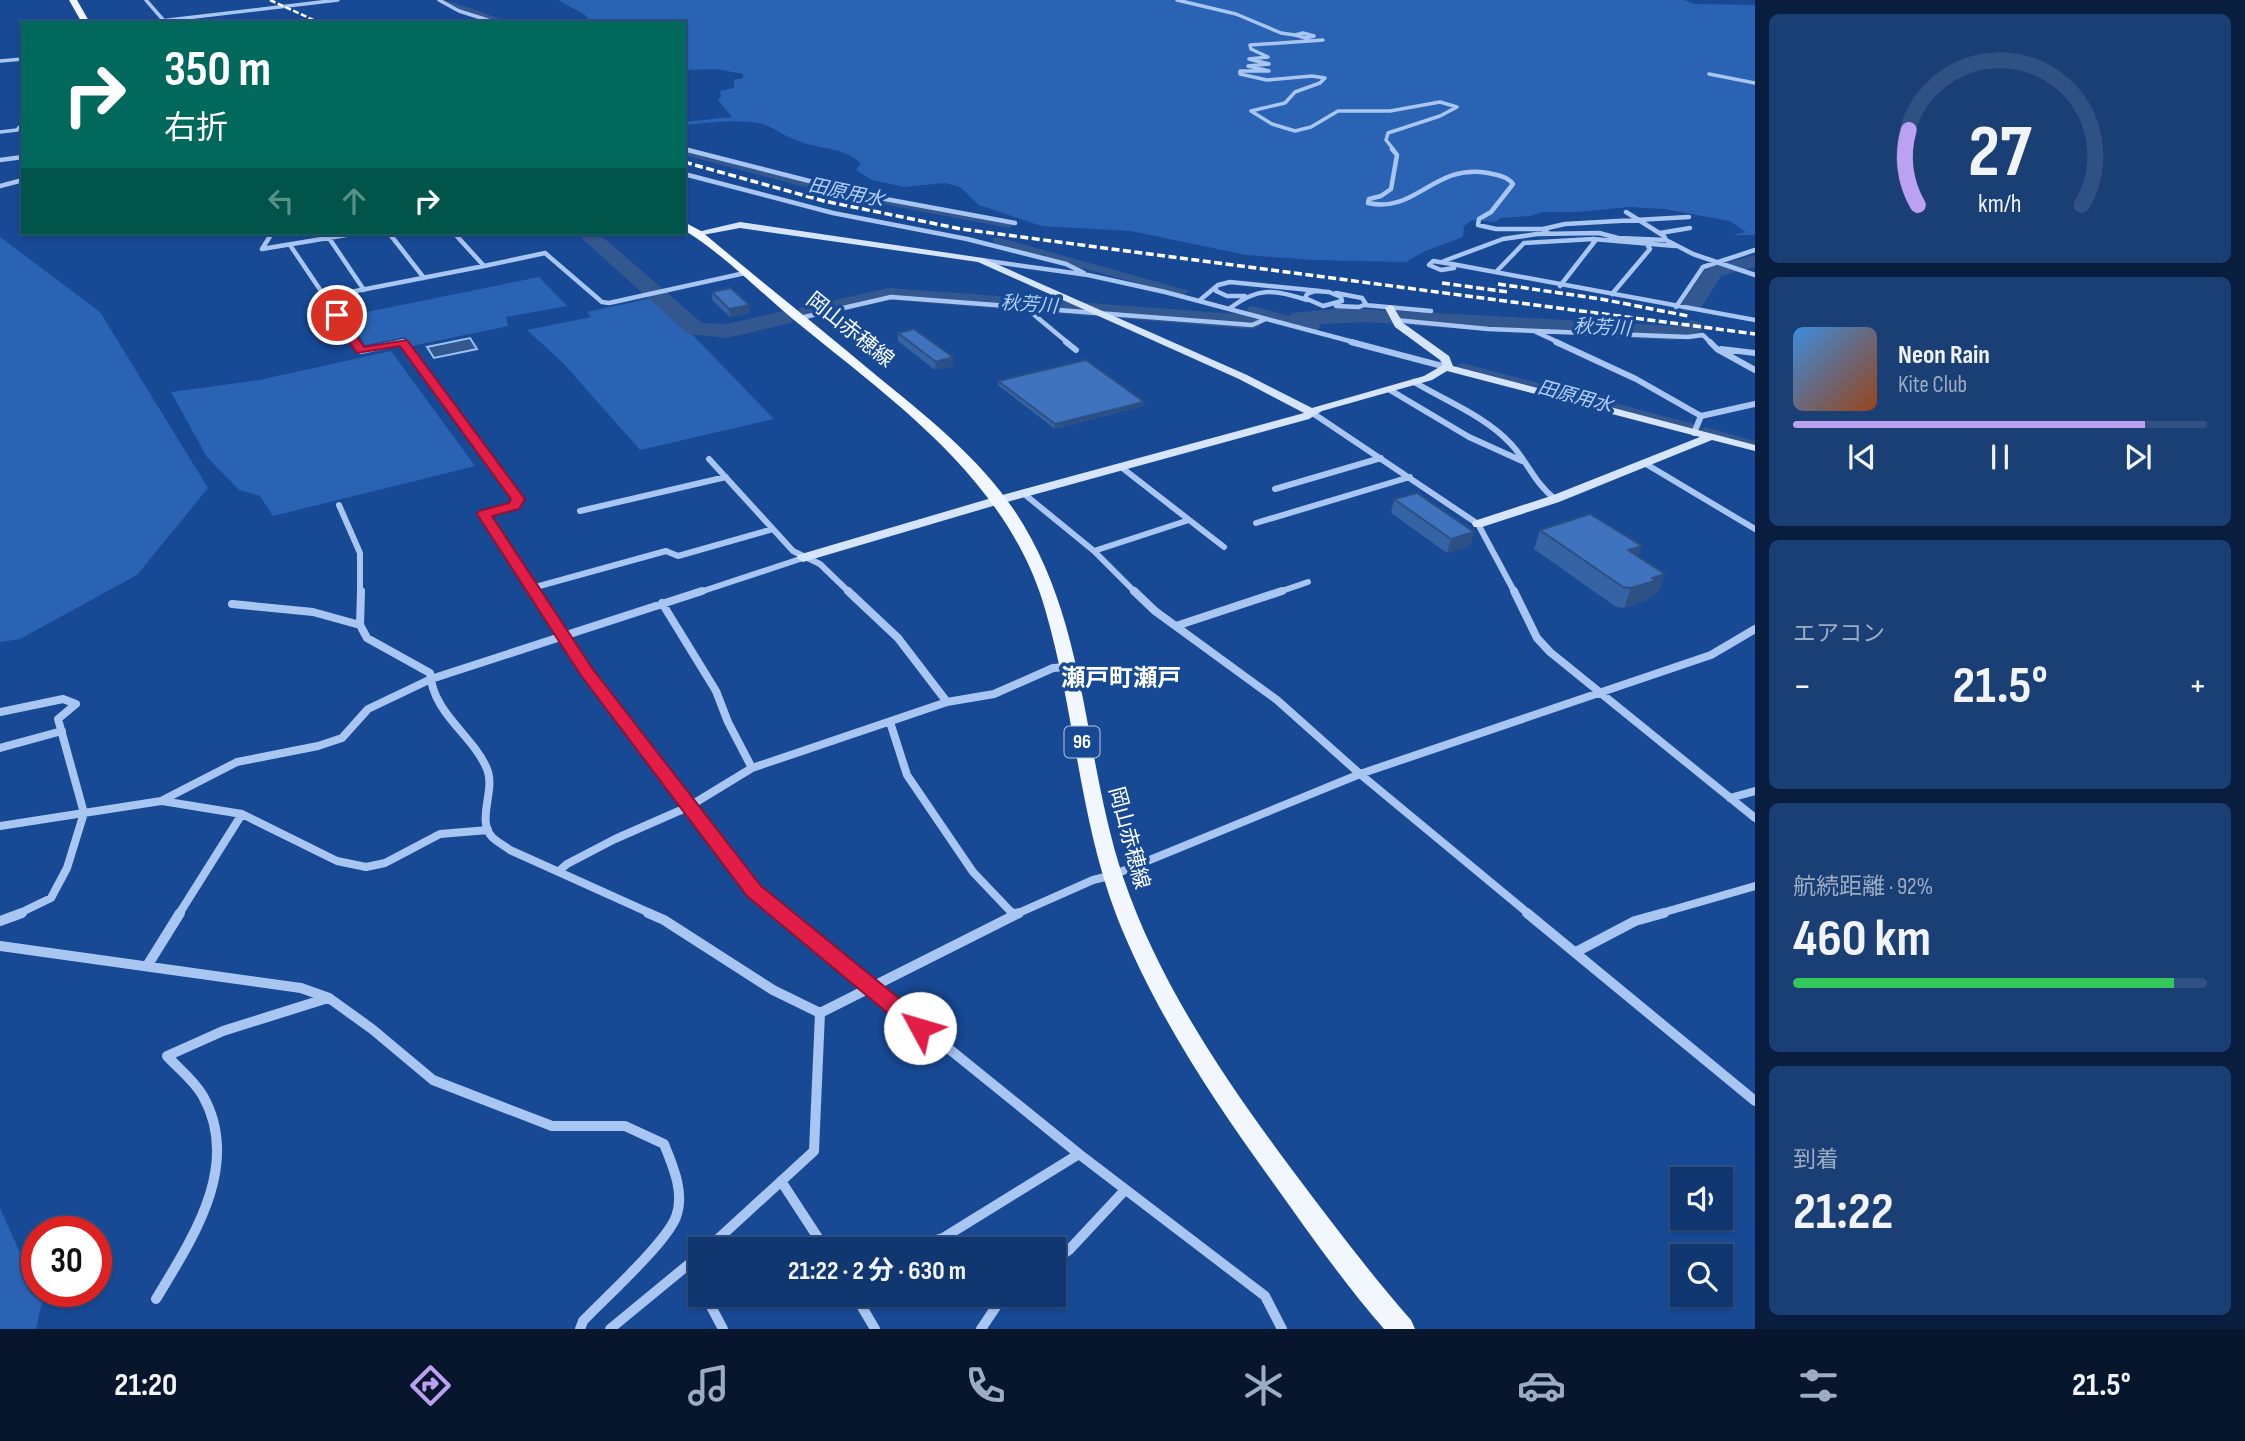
<!DOCTYPE html>
<html lang="ja">
<head>
<meta charset="utf-8">
<style>
	body { margin:0; font-family:"Sofia Sans Condensed","Noto Sans JP",sans-serif; background:#1a3f75; color:#f1f3f6; height:100vh; display:flex; flex-direction:column; font-size:26px; white-space:nowrap }
	* { box-sizing:border-box; margin:0 }
	p { font-size:23px; color:#9cacc3 }
	.icon { flex:none; width:38px; height:38px; fill:none; stroke:currentColor; stroke-width:2; stroke-linecap:round; stroke-linejoin:round }
	.map { position:relative; flex:1; overflow:hidden }
	.details { display:flex; flex-direction:column; gap:14px; padding:14px; background:#091e3e; width:490px }
	.details>* { flex:none }
	.banner { position:absolute; left:21px; top:21px; width:665px; height:214px; border-radius:0px; box-shadow:0 2px 5px #0004,0 0 0 2px #305183; background:#00695c; color:#fff; overflow:hidden }
	.fabs { position:absolute; left:1670px; top:1167px; display:grid; gap:14px }
	.fabs a { display:grid; place-items:center; width:63px; height:63px; border-radius:0px; background:#113770; box-shadow:0 2px 5px #0004,0 0 0 2px #305183; font-size:35px }
	.speed { position:absolute; left:21px; top:1216px; display:flex; gap:14px; font-size:35px; font-weight:700; text-align:center }
	.speed>* { display:grid; place-content:center; width:91px; height:91px; border-radius:50%; background:#113770; box-shadow:0 2px 5px #0004,0 0 0 2px #305183; line-height:1 }
	.speed .limit { border:10px solid #d22; background:#fff; color:#111 }
	.pin { position:absolute; display:grid; place-items:center; width:60px; height:60px; color:#fff; margin:-30px; border:4px solid #fff; border-radius:50%; box-shadow:0 2px 7px #0007 }
	.me { position:absolute; width:77px; margin:-38px; rotate:309deg; stroke-linejoin:round; filter:drop-shadow(0 0 5px #0008) }
	.turn { display:flex; align-items:center; gap:24px; height:147px; padding:0 28px; font-size:32px }
	.turn .icon { width:91px; height:91px; stroke-width:2.5 }
	.turn b { display:block; font-size:49px; line-height:60px }
	.lanes { display:flex; align-items:center; height:66px; padding:0 28px; background:#0003; justify-content:center; gap:35px; direction:ltr }
	.lanes .off { opacity:.35 }
	.big { font-size:52px; font-weight:700; line-height:1.1 }
	.details .card { flex:1; display:flex; flex-direction:column; justify-content:center; gap:10px; min-width:0; padding:0 24px; border-radius:10px; background:#1a3f75 }
	.details .dial { align-items:center; gap:0 }
	.dial svg { height:182px; overflow:visible; fill:none; stroke:#305183; stroke-width:7; stroke-linecap:round; text-anchor:middle }
	.dial text { fill:#f1f3f6; stroke:none }
	.song { display:flex; align-items:center; gap:21px }
	.cover { width:84px; height:84px; border-radius:10px; background:linear-gradient(135deg,hsl(210 70% 55%),hsl(20 70% 35%)) }
	.played { height:7px; border-radius:4px; background:linear-gradient(90deg,#bca0f2 85%,#305183 85%) }
	.keys { display:flex; justify-content:space-around; direction:ltr }
	.heat { display:flex; justify-content:space-between; align-items:center; font-size:38px; direction:ltr }
	.charge { height:10px; border-radius:5px; background:linear-gradient(90deg,#34c759 92%,#305183 0) }
	.trip { position:absolute; left:688px; top:1237px; width:378px; height:70px; border-radius:0px; background:#113770; box-shadow:0 2px 5px #0004,0 0 0 2px #305183; font-weight:700; line-height:70px; text-align:center }
	.tabs { display:flex; height:112px; justify-content:space-around; align-items:center; background:#07162d; color:#9cacc3 }
	.tabs .icon { width:49px; height:49px }
	.tabs .selected { color:#bca0f2 }
	.tabs b { font-size:32px; color:#f1f3f6 }
	main { display:flex; flex:1; min-height:0 }
	.map>svg:first-child { display:block }
	.green { fill:#2a63b4 }
	.water { fill:#335890; stroke:#9bc1f4; stroke-width:2 }
	.lines { fill:none; stroke-linecap:round; stroke-linejoin:round }
	.canal { fill:#335890; fill-rule:evenodd }
	.river { fill:#335890; fill-rule:evenodd }
	.street-far4 { stroke:#a8c6f1; stroke-width:3.5 }
	.street-far3 { stroke:#a8c6f1; stroke-width:4.5 }
	.street-far2 { stroke:#a8c6f1; stroke-width:6 }
	.street-far1 { stroke:#a8c6f1; stroke-width:8 }
	.street { stroke:#a8c6f1; stroke-width:10 }
	.secondary { fill:#d7e5fc; fill-rule:evenodd }
	.primary { fill:#f2f7ff; fill-rule:evenodd }
	.rail-far1 { stroke:#fff; stroke-width:2.5; stroke-dasharray:6 2.5; stroke-linecap:butt }
	.rail { stroke:#fff; stroke-width:3.5; stroke-dasharray:8 3.5; stroke-linecap:butt }
	.wall { fill:#3663a3 }
	.shaded-wall { fill:#2c5084 }
	.building { fill:#3f73bd; stroke:#2c5084; stroke-width:2 }
	.route { fill:#e11d48; stroke:#92132f; stroke-width:2 }
	.labels { text-anchor:middle; dominant-baseline:central; stroke-width:7; stroke-linejoin:round; paint-order:stroke }
	.far-water-label { font-size:19px; font-style:italic; fill:#b4d1f8; stroke:#174995 }
	.shield { fill:#174995; stroke:#b9c8df; stroke-width:2 }
	.shield-label { font-size:19px; font-weight:bold; fill:#fff }
	.street-label { font-size:21px; fill:#fff; stroke:#174995 }
	.quarter-label { font-size:24px; font-weight:bold; fill:#fff; stroke:#174995 }
</style>
</head>
<body>
<main>
<div class="map">
<svg width="1755" height="1329" viewBox="0 0 1755 1329">
	<rect width="100%" height="100%" fill="#174995"/>
	<path class="green" d="M 558,0 L 1684,0 L 1694,4 L 1755,5 L 1755,235 L 1733,235 L 1746,232 L 1730,221 L 1664,209 L 1629,207 L 1577,212 L 1542,212 L 1530,216 L 1500,218 L 1496,222 L 1472,220 L 1464,226 L 1463,237 L 1423,252 L 1406,262 L 1312,260 L 1246,255 L 1131,231 L 1041,226 L 979,205 L 960,187 L 945,183 L 904,187 L 872,180 L 856,170 L 861,164 C 846,149 831,150 811,145 C 797,142 784,135 772,128 C 751,116 707,123 684,125 L 684,122 L 732,117 L 718,100 L 721,96 L 720,91 L 734,88 L 734,80 L 743,78 L 743,74 L 716,69 L 684,70 L 684,23 L 592,23 L 585,15 Z
		M 0,237 L 100,312 L 208,488 L 137,575 L 20,639 L 0,642 Z
		M 539,277 L 567,306 L 506,317 L 508,326 L 412,346 L 405,337 L 365,345 L 347,316 Z
		M 656,297 L 774,419 L 640,450 L 563,363 L 527,330 L 591,317 L 587,312 Z
		M 391,351 L 475,466 L 273,516 L 260,496 L 239,490 L 207,457 L 171,392 L 259,380 Z
		M 0,1208 L 42,1302 L 36,1329 L 0,1329 Z"/>
	<path class="water" d="M 470,338 L 477,349 L 434,358 L 427,347 Z"/>
	<g class="lines">
		<path class="canal" d="M 441,0 C 450,0 499,18 509,23 C 485,23 460,14 441,0 Z
			M 684,149 L 836,189 L 1009,222 L 1014,225 L 1009,228 L 835,195 L 684,155 Z
			M 993,238 L 1001,238 L 1189,291 L 1183,295 L 1047,259 L 993,242 Z
			M 1252,306 L 1319,324 L 1321,327 L 1315,331 L 1248,313 L 1248,307 Z
			M 1462,363 L 1694,424 L 1696,427 L 1689,431 L 1457,370 L 1455,367 Z
			M 1705,427 L 1755,441 L 1755,449 L 1700,434 L 1698,431 Z"/>
		<path class="river" d="M 576,233 L 598,233 L 702,323 L 727,324 L 783,311 L 791,313 L 794,318 L 791,323 L 727,338 L 688,334 Z
			M 1755,255 L 1755,267 L 1721,276 L 1699,311 L 1683,311 L 1680,306 L 1706,268 Z
			M 890,288 L 1251,315 L 1259,317 L 1262,322 L 1259,327 L 1251,329 L 890,300 L 809,319 L 801,317 L 798,312 L 801,307 Z
			M 1344,308 L 1676,326 L 1692,320 L 1700,322 L 1703,327 L 1699,336 L 1676,340 L 1504,332 L 1367,322 L 1299,325 L 1291,323 L 1288,318 L 1291,313 Z"/>
		<path class="street-far4" d="M 146,0 L 165,22
			M 439,0 L 459,11 L 497,23
			M 1177,0 L 1236,14 L 1281,33 L 1295,35
			M 143,23 L 338,0
			M 1303,33 L 1314,36 L 1306,38 L 1295,35 Z
			M 1323,40 L 1250,45 L 1251,49 L 1268,57 L 1249,59 L 1269,64 L 1248,66 L 1269,71 L 1240,71 L 1240,74 L 1267,80 L 1312,76 L 1325,78 L 1320,83 L 1295,92 L 1285,103 L 1251,111 L 1272,124 L 1295,131 L 1311,127 L 1338,111 L 1390,111 L 1440,102 L 1457,107 L 1440,116 L 1388,133 L 1386,140 L 1394,150
			M 0,61 L 23,59
			M 1709,74 L 1755,83
			M 0,132 L 17,130 L 23,123
			M 684,149 L 689,150"/>
		<path class="street-far3" d="M 684,149 L 864,195 L 1015,223
			M 1392,149 L 1397,155 L 1391,189 L 1381,196 L 1369,199 L 1368,203 C 1416,214 1434,163 1488,173 C 1498,175 1508,177 1513,184 L 1491,212 L 1479,219 L 1478,225 L 1496,229 L 1543,229 L 1548,233
			M 0,160 L 23,157
			M 684,174 L 833,213 L 967,239 L 1066,264 L 1084,273
			M 0,186 L 23,180
			M 1626,212 L 1664,236 L 1666,240
			M 1543,229 L 1565,224 L 1689,217
			M 272,233 L 262,249 L 358,233
			M 389,233 L 424,278
			M 1660,233 L 1690,228
			M 329,238 L 364,290
			M 290,245 L 356,343
			M 981,260 L 1088,275 L 1165,292 L 1357,343
			M 1433,261 L 1452,264 L 1454,268 L 1441,270 L 1429,265 Z
			M 1444,261 L 1503,239 L 1537,234 L 1599,233 L 1618,238 L 1666,240 L 1693,254 L 1755,275
			M 1452,264 L 1755,320
			M 484,266 L 545,253 L 602,302 L 609,303 L 745,273
			M 1496,272 L 1524,243 L 1593,239 L 1675,246
			M 1560,286 L 1595,241 L 1593,239
			M 1216,287 L 1216,291 L 1227,296 L 1245,296
			M 1315,291 L 1329,292 L 1341,297 L 1342,301 L 1323,306 L 1305,298 L 1307,294 Z
			M 1336,293 L 1362,298 L 1366,304 L 1359,307 L 1336,306
			M 1612,294 L 1650,249 L 1648,246
			M 325,297 L 484,266 L 454,233
			M 1200,300 L 1218,285 L 1230,282 L 1320,291
			M 1365,305 L 1431,311
			M 1676,307 L 1703,267 L 1755,250
			M 1026,308 L 1068,343
			M 1230,308 C 1258,287 1274,289 1307,300
			M 800,318 L 891,297 L 1252,325 L 1266,319
			M 1395,320 L 1488,329 L 1688,337 L 1703,335 L 1711,343
			M 1536,332 L 1560,343
			M 397,343 L 404,343"/>
		<path class="street-far2" d="M 355,342 L 361,351 L 403,342 L 518,500 L 514,506 L 484,514 L 535,593
			M 1066,342 L 1076,350
			M 1351,342 L 1446,367
			M 1556,342 L 1636,379 L 1701,416
			M 1710,342 L 1717,349 L 1755,370
			M 1721,349 L 1755,353
			M 1414,382 C 1446,401 1485,416 1511,444 C 1527,461 1535,484 1555,499
			M 1390,390 L 1469,437 L 1522,461
			M 1311,412 L 1478,524 L 1515,593
			M 1694,433 L 1701,416 L 1755,404
			M 709,459 L 793,551 L 820,564 L 850,593
			M 1646,464 L 1755,529
			M 1121,467 L 1224,547
			M 1275,489 L 1381,458
			M 1023,493 L 1094,551 L 1136,593
			M 339,505 L 360,553 L 360,593
			M 580,511 L 726,477
			M 1256,523 L 1410,477
			M 1094,551 L 1189,520
			M 532,588 L 666,551 L 678,556 L 773,529
			M 697,593 L 803,558
			M 1276,593 L 1308,582"/>
		<path class="street-far1" d="M 361,591 L 360,625 L 367,638 L 430,673 C 433,714 473,735 487,769 C 496,790 476,820 492,837 C 497,842 505,846 510,850 L 652,914
			M 534,591 L 585,670 L 754,891 L 783,914
			M 848,591 L 898,638 L 947,702
			M 1134,591 L 1155,611 L 1277,700 L 1360,774 L 1529,914
			M 1514,591 L 1537,638 L 1550,652 L 1755,818
			M 662,603 L 716,691 L 728,722 L 752,768
			M 232,604 L 313,612 L 360,625
			M 1176,626 L 1282,591
			M 0,712 L 63,699 L 76,704 L 58,719 L 84,813 L 67,868 L 51,898 L 18,914
			M 890,722 L 907,775 L 973,872 L 1013,914
			M 0,748 L 62,731
			M 1730,798 L 1755,791
			M 162,801 L 242,814 L 337,861 L 366,867 L 385,863 L 440,834 L 488,830
			M 0,826 L 161,801 L 237,762 L 318,746 L 342,738 L 368,709 L 431,679 L 702,591
			M 559,871 L 567,864 L 615,839 L 688,807 L 752,768 L 947,702 L 994,694 L 1053,668 L 1067,667
			M 179,914 L 242,814
			M 1016,914 L 1093,880 L 1113,875 L 1360,774 L 1711,655 L 1755,629
			M 1658,914 L 1755,886"/>
		<path class="street" d="M 648,913 L 664,920 L 773,990 L 820,1013
			M 781,913 L 1079,1154 L 1265,1296 L 1282,1329
			M 1012,913 L 1014,915
			M 1527,913 L 1755,1101
			M 0,921 L 22,913
			M 0,946 L 301,988 L 329,998 L 372,1029 L 433,1080 L 552,1126 L 625,1126 L 664,1144 C 673,1166 685,1193 676,1217 C 665,1244 605,1298 583,1321 L 580,1329
			M 1576,952 L 1635,921 L 1664,913
			M 147,966 L 180,913
			M 820,1013 L 1019,913
			M 781,1181 L 826,1250
			M 706,1250 L 814,1151 L 820,1013
			M 900,1250 L 943,1238 L 1079,1154
			M 1054,1260 L 1069,1250 L 1125,1190
			M 689,1265 L 700,1285
			M 705,1295 L 723,1329
			M 855,1295 L 875,1329
			M 156,1299 C 192,1239 242,1166 203,1096 C 194,1080 179,1069 167,1056 L 223,1031 L 328,998
			M 610,1329 L 700,1255
			M 981,1329 L 1004,1295"/>
		<path class="secondary" d="M 740,222 L 983,258 L 1247,375 L 1312,408 L 1424,376 L 1443,365 L 1440,360 L 1395,327 L 1385,308 L 1390,305 L 1393,306 L 1403,323 L 1449,356 L 1453,366 L 1755,445 L 1755,451 L 1712,440 L 1559,502 L 1482,527 L 1474,527 L 1472,524 L 1474,521 L 1551,496 L 1700,437 L 1447,371 L 1432,380 L 1322,411 L 1309,419 L 1003,503 L 803,562 L 797,558 L 798,555 L 995,497 L 1304,413 L 1239,379 L 978,262 L 740,228 L 697,236 L 693,233 Z"/>
		<path class="primary" d="M 69,0 L 77,0 L 90,23 L 82,23 Z
			M 684,222 L 701,231 C 759,280 819,327 877,376 C 930,419 987,464 1023,524 C 1088,632 1084,760 1123,877 C 1159,983 1224,1078 1290,1167 C 1329,1219 1368,1271 1411,1320 L 1415,1329 L 1384,1329 C 1344,1283 1309,1233 1274,1184 C 1214,1101 1155,1013 1117,917 C 1079,818 1075,711 1045,609 C 1008,480 893,401 794,320 C 758,290 723,254 684,230 Z"/>
		<path class="rail-far1" d="M 270,0 L 320,23"/>
		<path class="rail" d="M 684,162 L 824,201 L 961,229 L 1755,334
			M 1442,283 L 1508,292
			M 1498,284 L 1601,299 L 1688,316"/>
	</g>
	<path class="wall" d="M 712,292 L 749,305 L 750,313 L 730,317 L 712,300 Z
		M 898,333 L 953,357 L 952,366 L 935,370 L 898,341 Z
		M 998,381 L 1144,402 L 1143,406 L 1055,429 L 998,385 Z
		M 1394,499 L 1470,546 L 1447,553 L 1391,513 Z
		M 1540,530 L 1638,557 L 1658,593 L 1649,596 L 1648,600 L 1624,608 L 1616,607 L 1534,549 Z"/>
	<path class="shaded-wall" d="M 749,305 L 750,313 L 730,317 L 729,309 Z
		M 953,357 L 952,366 L 935,370 L 936,362 Z
		M 1144,402 L 1143,406 L 1055,429 L 1055,424 Z
		M 1474,532 L 1470,546 L 1447,553 L 1451,539 Z
		M 1642,546 L 1635,565 L 1628,550 Z
		M 1665,574 L 1658,593 L 1649,596 L 1648,600 L 1624,608 L 1631,588 L 1652,578 Z"/>
	<path class="building" d="M 731,288 L 749,305 L 729,309 L 712,292 Z
		M 914,329 L 953,357 L 936,362 L 898,333 Z
		M 1086,360 L 1144,402 L 1055,424 L 998,381 Z
		M 1417,493 L 1474,532 L 1451,539 L 1394,499 Z
		M 1590,514 L 1642,546 L 1628,550 L 1665,574 L 1652,578 L 1655,581 L 1631,588 L 1623,587 L 1540,530 Z"/>
	<path class="route" d="M 333,313 L 341,313 L 364,347 L 407,340 L 525,499 L 519,509 L 492,516 L 592,668 L 761,886 L 928,1022 L 931,1028 L 928,1034 L 920,1036 L 913,1034 L 747,896 L 580,674 L 477,514 L 479,511 L 509,503 L 511,499 L 400,346 L 357,353 L 331,315 Z"/>
	<g class="labels">
		<g class="far-water-label">
			<text transform="translate(846 193) rotate(12)">田原用水</text>
			<text transform="translate(1029 305) rotate(4)">秋芳川</text>
			<text transform="translate(1602 328) rotate(3)">秋芳川</text>
			<text transform="translate(1575 397) rotate(15)">田原用水</text>
		</g>
		<rect class="shield" x="1064.5" y="726.5" width="35" height="31" rx="5"/>
		<g class="shield-label">
			<text x="1082" y="742">96</text>
		</g>
		<g class="street-label">
			<text transform="translate(850 330) rotate(39)">岡山赤穂線</text>
			<text transform="translate(1129 838) rotate(75)">岡山赤穂線</text>
		</g>
		<g class="quarter-label">
			<text x="1121" y="678">瀬戸町瀬戸</text>
		</g>
	</g>
</svg>
<div class="fabs">
<a><svg class="icon" aria-label="sound" viewBox="0 0 24 24"><path d="M4 9h4l5-4v14l-5-4H4zM17 9q2 3 0 6"/></svg></a>
<a><svg class="icon" aria-label="search" viewBox="0 0 24 24"><circle cx="10" cy="10" r="6"/><path d="M15 15l6 6"/></svg></a>
</div>
<div class="speed"><div class="limit">30</div></div>
<div class="pin" style="left:337px;top:315px;background:#d93025"><svg class="icon" aria-label="arrive" viewBox="0 0 24 24"><path d="M6 21V4h12l-3 4 3 4H6"/></svg></div>
<svg class="me" style="left:920px;top:1028px" viewBox="-20 -20 40 40"><circle r="19" fill="#fff"/><path d="M0-13L10 11 0 6-10 11z" fill="#e11d48"/></svg>
<div class="trip">21:22 · 2 分 · 630 m</div>
<div class="banner">
<div class="turn"><svg class="icon" aria-label="right" viewBox="0 0 24 24"><path d="M7 20v-9h11M14 6l5 5-5 5"/></svg><div><b>350 m</b>右折</div></div>
<div class="lanes"><svg class="icon off" aria-label="left" viewBox="0 0 24 24"><path d="M17 20v-9H6M10 6l-5 5 5 5"/></svg><svg class="icon off" aria-label="ahead" viewBox="0 0 24 24"><path d="M12 20V5M6 11l6-6 6 6"/></svg><svg class="icon" aria-label="right" viewBox="0 0 24 24"><path d="M7 20v-9h11M14 6l5 5-5 5"/></svg></div>
</div>
</div>
<section class="details">
<div class="card dial"><svg viewBox="0 0 100 80">
<path d="M14 69A42 42 0 1 1 86 69"/>
<path d="M14 69A42 42 0 0 1 10 36" stroke="#bca0f2"/>
<text x="50" y="56" font-size="32" font-weight="700">27</text>
<text x="50" y="72" font-size="11">km/h</text>
</svg></div>
<div class="card">
<div class="song"><i class="cover"></i><div><b>Neon Rain</b><p>Kite Club</p></div></div>
<div class="played"></div>
<div class="keys"><svg class="icon" aria-label="previous" viewBox="0 0 24 24"><path d="M18 5L8 12l10 7zM5 5v14"/></svg><svg class="icon" aria-label="pause" viewBox="0 0 24 24"><path d="M8 5v14M16 5v14"/></svg><svg class="icon" aria-label="next" viewBox="0 0 24 24"><path d="M6 5l10 7-10 7zM19 5v14"/></svg></div>
</div>
<div class="card"><p>エアコン</p>
<div class="heat"><a>−</a><b class="big">21.5°</b><a>+</a></div>
</div>
<div class="card"><p>航続距離 · 92%</p><b class="big">460 km</b><div class="charge"></div></div>
<div class="card"><p>到着</p><b class="big">21:22</b></div>
</section>
</main>
<nav class="tabs">
<b>21:20</b>
<svg class="icon selected" aria-label="directions" viewBox="0 0 24 24"><path d="M12 3l9 9-9 9-9-9zM9 14v-3h6M13 9l2 2-2 2"/></svg>
<svg class="icon" aria-label="music" viewBox="0 0 24 24"><path d="M9 18V5l10-2v13"/><circle cx="6" cy="18" r="3"/><circle cx="16" cy="16" r="3"/></svg>
<svg class="icon" aria-label="phone" viewBox="0 0 24 24"><path d="M5 4h4l2 5-3 2q2 4 5 5l2-3 5 2v4C11 20 4 13 5 4z"/></svg>
<svg class="icon" aria-label="climate" viewBox="0 0 24 24"><path d="M12 3v18M4 7l16 10M4 17L20 7"/></svg>
<svg class="icon" aria-label="car" viewBox="0 0 24 24"><path d="M5 17H2v-5l4-1 3-4h7l3 4 3 1v5h-3M9 17h6M6 11h13"/><circle cx="7" cy="17" r="2"/><circle cx="17" cy="17" r="2"/></svg>
<svg class="icon" aria-label="filters" viewBox="0 0 24 24"><path d="M4 7h16M4 17h16"/><circle cx="9" cy="7" r="2"/><circle cx="15" cy="17" r="2"/></svg>
<b>21.5°</b>
</nav>
</body>
</html>
